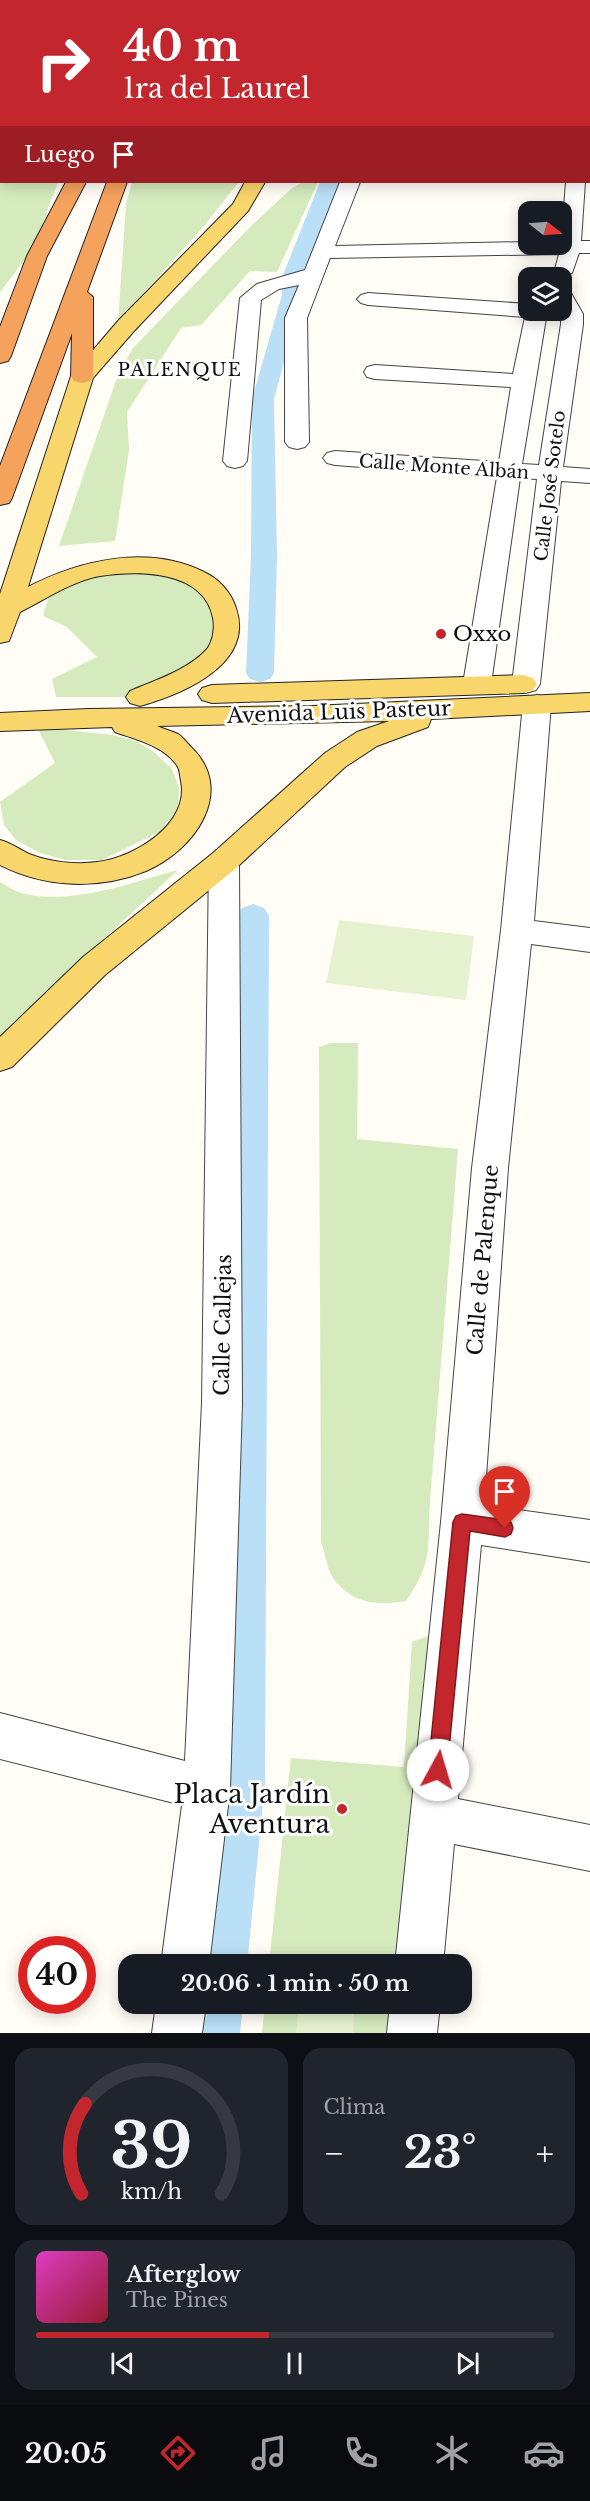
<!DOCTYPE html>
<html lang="es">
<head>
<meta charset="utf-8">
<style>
	body { margin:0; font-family:"Libre Baskerville",serif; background:#20242c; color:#f1f3f6; height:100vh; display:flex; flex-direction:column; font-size:22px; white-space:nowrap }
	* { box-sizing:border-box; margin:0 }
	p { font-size:20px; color:#9ea1a6 }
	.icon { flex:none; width:33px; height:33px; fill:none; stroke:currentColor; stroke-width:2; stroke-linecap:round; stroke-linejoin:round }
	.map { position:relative; height:2033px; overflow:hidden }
	.details { display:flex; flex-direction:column; gap:15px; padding:15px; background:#0d0f14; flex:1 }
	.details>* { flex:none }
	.guide { position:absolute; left:0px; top:0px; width:591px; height:183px; box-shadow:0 3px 15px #0003; background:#c4262e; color:#fff; overflow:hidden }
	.needle { width:39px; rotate:107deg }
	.tools { position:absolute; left:518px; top:201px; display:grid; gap:12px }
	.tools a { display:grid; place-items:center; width:54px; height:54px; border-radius:12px; background:#171b24; box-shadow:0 3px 15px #0003; font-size:30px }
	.speed { position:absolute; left:18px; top:1936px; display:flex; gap:12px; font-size:30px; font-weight:700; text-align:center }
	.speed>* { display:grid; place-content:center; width:78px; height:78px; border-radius:50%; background:#171b24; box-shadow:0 3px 15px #0003; line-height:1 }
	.speed .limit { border:9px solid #d22; background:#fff; color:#111 }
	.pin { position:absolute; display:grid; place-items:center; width:51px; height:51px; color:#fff; margin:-62px -26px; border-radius:50% 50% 50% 0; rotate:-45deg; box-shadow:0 0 6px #0007 }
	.pin .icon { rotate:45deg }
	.me { position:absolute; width:66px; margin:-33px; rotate:6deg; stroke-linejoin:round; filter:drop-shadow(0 0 4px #0008) }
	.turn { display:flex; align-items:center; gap:21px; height:126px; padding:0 24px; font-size:27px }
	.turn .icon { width:78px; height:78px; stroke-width:2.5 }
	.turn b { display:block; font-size:42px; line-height:51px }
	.then { display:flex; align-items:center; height:57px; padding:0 24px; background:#0003; gap:12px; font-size:22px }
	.big { font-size:45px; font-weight:700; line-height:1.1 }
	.details .widget { flex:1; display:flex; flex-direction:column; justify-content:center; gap:9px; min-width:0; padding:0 21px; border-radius:18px; background:#20242c }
	.details .dial { align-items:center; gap:0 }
	.dial svg { height:156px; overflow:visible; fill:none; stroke:#363941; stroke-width:7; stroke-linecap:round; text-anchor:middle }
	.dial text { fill:#f1f3f6; stroke:none }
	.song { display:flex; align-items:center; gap:18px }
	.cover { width:72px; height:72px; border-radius:9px; background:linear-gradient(135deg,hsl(310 70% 55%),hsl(350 70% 35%)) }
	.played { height:6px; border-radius:3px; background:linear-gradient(90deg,#c4262e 45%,#363941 45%) }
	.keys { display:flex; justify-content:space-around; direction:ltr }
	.heat { display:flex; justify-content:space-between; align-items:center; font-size:33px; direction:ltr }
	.details .tiles { flex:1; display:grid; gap:15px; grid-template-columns:1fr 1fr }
	.widget:last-child { grid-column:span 2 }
	.trip { position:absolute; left:118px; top:1954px; width:354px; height:60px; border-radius:18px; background:#171b24; box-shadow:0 3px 15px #0003; font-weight:700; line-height:60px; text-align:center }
	.menu { display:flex; height:96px; justify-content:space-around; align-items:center; background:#090b0e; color:#9ea1a6 }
	.menu .icon { width:42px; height:42px }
	.menu .current { color:#c4262e }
	.menu b { font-size:27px; color:#f1f3f6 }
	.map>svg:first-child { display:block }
	.green { fill:#d5ebbd }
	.pitch { fill:#e6f2cf }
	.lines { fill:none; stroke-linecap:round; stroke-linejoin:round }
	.canal { fill:#b9e0f7; fill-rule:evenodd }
	.minor-casing { stroke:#444; stroke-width:2 }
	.major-casing { stroke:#222; stroke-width:2 }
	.highway-casing { stroke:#222; stroke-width:2 }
	.minor { fill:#fff; fill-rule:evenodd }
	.major { fill:#f9d66b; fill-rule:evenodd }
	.highway { fill:#f5a25d; fill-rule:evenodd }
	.route { fill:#c4262e; stroke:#7f191e; stroke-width:1.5 }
	.poi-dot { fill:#c4262e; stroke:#fff; stroke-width:2 }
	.labels { text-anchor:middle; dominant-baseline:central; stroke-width:6; stroke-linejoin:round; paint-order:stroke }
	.far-neighbourhood-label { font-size:18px; letter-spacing:1.5px; fill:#111; stroke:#fff }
	.far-street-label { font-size:18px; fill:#111; stroke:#fff }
	.poi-label { font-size:21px; fill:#111; stroke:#fff; text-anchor:start }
	.street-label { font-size:21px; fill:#111; stroke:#fff }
	.near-poi-label { font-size:26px; fill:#111; stroke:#fff; text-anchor:end }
</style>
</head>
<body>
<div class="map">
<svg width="590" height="2033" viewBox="0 0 590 2033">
	<rect width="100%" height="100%" fill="#fffdf5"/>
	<path class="green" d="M 0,171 L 2,182 L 58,182 L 33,249 L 0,292 Z
		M 132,182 L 239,182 L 204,226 L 118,322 L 126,204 Z
		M 303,182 L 318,182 L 277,272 L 250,271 L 201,325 L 181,328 L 127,412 L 129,450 L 115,541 L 59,546 L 119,372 L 133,348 L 251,226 L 292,188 Z
		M 154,567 L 219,597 L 220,650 L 140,697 L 56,697 L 52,679 L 97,657 L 67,627 L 43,616 L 52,586 L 75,575 Z
		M 37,727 L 113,735 L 136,741 L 155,753 L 172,769 L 179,788 L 178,809 L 161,831 L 102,860 L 66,860 L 40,853 L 16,840 L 4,825 L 0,802 L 55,763 Z
		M 178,870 L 0,1035 L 0,882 C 6,885 14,891 21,893 C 71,906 130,883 178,870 Z
		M 331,1043 L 358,1043 L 357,1139 L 458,1149 L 429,1514 C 429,1553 429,1568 406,1601 C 377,1606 353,1604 333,1578 C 327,1569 325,1552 321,1542 L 319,1047 Z
		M 433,1634 L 403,1965 L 269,1965 L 291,1758 L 404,1767 L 412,1642 Z
		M 265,2004 L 399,2004 L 396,2033 L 262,2033 Z"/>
	<path class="pitch" d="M 339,920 L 474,936 L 466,1000 L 326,983 Z
		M 307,2004 L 350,2004 L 354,2018 L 353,2033 L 296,2033 L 298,2014 Z"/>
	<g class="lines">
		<path class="canal" d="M 390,0 L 406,0 L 406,2 L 390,2 Z
			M 320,182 L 340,182 L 303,275 L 302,295 L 274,399 L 277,556 L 274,673 L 270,679 L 260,682 L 250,679 L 246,673 L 251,556 L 252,399 L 282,295 L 283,275 Z
			M 253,904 L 264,908 L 269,916 L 265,1783 L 247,1965 L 199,1965 L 219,1783 L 237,916 L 242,908 Z
			M 193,2004 L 243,2004 L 240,2033 L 190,2033 Z"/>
		<g class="minor-casing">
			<path id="minor" d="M 80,0 L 98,0 L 79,2 Z
				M 459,0 L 475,0 L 475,2 L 459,2 Z
				M 551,0 L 567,0 L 550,2 Z
				M 0,52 L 2,52 L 0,63 Z
				M 340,182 L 360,182 L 335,246 L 528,242 L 528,244 L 561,244 L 566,182 L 585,182 L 581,241 L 590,241 L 590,253 L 579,253 L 572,273 L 565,275 L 558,273 L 555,269 L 559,254 L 330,258 L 307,318 L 309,442 L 305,447 L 297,449 L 289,447 L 285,442 L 285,318 L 299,285 L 279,289 L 261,300 L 247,461 L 243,466 L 235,468 L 227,466 L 223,461 L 240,298 L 257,284 L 305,270 Z
				M 561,286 L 568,288 L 583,314 L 583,324 L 563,467 L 590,469 L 590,483 L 561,481 L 540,684 L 536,690 L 526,693 L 516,690 L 512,684 L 537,479 L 520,478 L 491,684 L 487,690 L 477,693 L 467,690 L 463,684 L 497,477 L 335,465 L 327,463 L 323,458 L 327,453 L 335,451 L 499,462 L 511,387 L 375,379 L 367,377 L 364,372 L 367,367 L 375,365 L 513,374 L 525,317 L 368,305 L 361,303 L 357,299 L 361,295 L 368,293 L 528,304 L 528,310 L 561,310 ZM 546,318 L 561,319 L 561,324 L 539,465 L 522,464 Z
				M 537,695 L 547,698 L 551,704 L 534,921 L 590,928 L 590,952 L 531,944 L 508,1168 L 484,1505 L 590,1520 L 590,1562 L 481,1545 L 458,1799 L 590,1825 L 590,1871 L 454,1844 L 443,1965 L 395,1965 L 441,1522 L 472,1168 L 501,930 L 523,704 L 527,698 Z
				M 224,850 L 235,853 L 239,861 L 242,1403 L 230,1789 L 209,1965 L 161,1965 L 182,1805 L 0,1759 L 0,1713 L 185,1761 L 202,1403 L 209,861 L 213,853 Z
				M 156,2004 L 206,2004 L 202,2033 L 152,2033 Z
				M 390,2004 L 440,2004 L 437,2033 L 387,2033 Z"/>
		</g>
		<g class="major-casing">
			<path id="major" d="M 94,0 L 111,0 L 93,2 Z
				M 232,0 L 248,0 L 249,2 L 233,2 Z
				M 0,75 L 2,75 L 0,86 Z
				M 0,138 L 2,138 L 2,150 L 0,150 Z
				M 245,182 L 265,182 L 248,211 L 134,331 L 93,378 L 28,587 C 80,560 148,544 204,572 C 219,579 231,592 236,608 C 255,664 183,694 140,706 L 130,703 L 126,697 L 130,691 C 156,680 188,670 207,649 C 213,641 215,628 213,618 C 204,570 138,570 100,576 C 72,581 46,599 20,612 L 9,641 L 0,643 L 0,594 L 71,376 L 118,321 L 233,204 Z
				M 523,675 L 533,678 L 537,684 L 533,690 L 523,693 L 212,703 L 202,700 L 198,694 L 202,688 L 212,685 Z
				M 590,693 L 590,711 L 431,719 L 428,727 L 377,746 L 345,767 L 235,869 L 105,975 L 12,1067 L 0,1071 L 0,1037 L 83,957 L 213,853 L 325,753 L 357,732 L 389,721 L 157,726 C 163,729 172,731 178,734 C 183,737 187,743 191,747 C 237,791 194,851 146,871 C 99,890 45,888 0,865 L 0,840 C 11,843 19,849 29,854 C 49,862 76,865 97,862 C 134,858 190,824 181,781 C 180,777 180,771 178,767 C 165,746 137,740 115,732 L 112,727 L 0,731 L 0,713 L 88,709 L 312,706 Z"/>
		</g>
		<g class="highway-casing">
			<path id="highway" d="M 126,0 L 142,0 L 142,2 L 126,2 Z
				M 171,0 L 187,0 L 187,2 L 171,2 Z
				M 206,0 L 222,0 L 223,2 L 207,2 Z
				M 66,182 L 86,182 L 47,256 L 11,356 L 8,361 L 0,363 L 0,327 L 27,256 Z
				M 107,182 L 127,182 L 87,292 L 93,297 L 93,376 L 90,381 L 82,383 L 74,381 L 71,376 L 72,333 L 12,498 L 9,503 L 0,505 L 0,466 Z"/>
		</g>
		<use href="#minor" class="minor"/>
		<use href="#major" class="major"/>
		<use href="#highway" class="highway"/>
	</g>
	<path class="route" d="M 462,1514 L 505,1520 L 511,1522 L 513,1528 L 511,1534 L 505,1537 L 470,1531 L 447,1770 L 444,1776 L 438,1779 L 431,1776 L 428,1770 L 453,1522 L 456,1516 Z"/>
	<g class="poi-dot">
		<circle cx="441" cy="634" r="6"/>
		<circle cx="342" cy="1809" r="6"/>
	</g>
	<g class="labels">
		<g class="far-neighbourhood-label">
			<text x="180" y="370">PALENQUE</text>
		</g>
		<g class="far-street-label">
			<text transform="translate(444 467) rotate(4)">Calle Monte Albán</text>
			<text transform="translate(550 486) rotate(-83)">Calle José Sotelo</text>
		</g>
		<g class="poi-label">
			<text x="453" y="634">Oxxo</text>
		</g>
		<g class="street-label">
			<text transform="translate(339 712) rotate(-2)">Avenida Luis Pasteur</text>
			<text transform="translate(483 1260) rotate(-85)">Calle de Palenque</text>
			<text transform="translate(223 1325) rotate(-89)">Calle Callejas</text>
		</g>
		<g class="near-poi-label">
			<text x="330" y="1794">Placa Jardín<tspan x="330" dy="30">Aventura</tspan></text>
		</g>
	</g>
</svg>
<div class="tools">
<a><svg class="needle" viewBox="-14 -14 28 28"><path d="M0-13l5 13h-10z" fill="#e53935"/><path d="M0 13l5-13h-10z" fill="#9ea1a6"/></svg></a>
<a><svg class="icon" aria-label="layers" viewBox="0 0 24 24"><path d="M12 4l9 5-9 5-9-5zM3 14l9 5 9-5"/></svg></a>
</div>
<div class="speed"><div class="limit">40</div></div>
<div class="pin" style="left:505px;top:1528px;background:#d93025"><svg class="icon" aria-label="arrive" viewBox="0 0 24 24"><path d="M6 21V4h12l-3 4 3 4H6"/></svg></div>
<svg class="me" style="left:438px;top:1770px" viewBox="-20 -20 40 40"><circle r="19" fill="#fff"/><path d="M0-13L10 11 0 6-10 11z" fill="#c4262e"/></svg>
<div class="trip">20:06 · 1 min · 50 m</div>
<div class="guide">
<div class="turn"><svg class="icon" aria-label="right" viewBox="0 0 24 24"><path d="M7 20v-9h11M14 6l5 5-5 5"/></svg><div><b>40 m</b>1ra del Laurel</div></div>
<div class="then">Luego<svg class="icon" aria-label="arrive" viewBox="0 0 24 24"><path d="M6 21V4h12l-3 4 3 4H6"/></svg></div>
</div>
</div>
<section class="details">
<div class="tiles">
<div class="widget dial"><svg viewBox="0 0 100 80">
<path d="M14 69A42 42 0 1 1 86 69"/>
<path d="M14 69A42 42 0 0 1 16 23" stroke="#c4262e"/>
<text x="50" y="56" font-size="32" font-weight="700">39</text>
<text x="50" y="72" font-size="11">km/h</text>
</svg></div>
<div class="widget"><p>Clima</p>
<div class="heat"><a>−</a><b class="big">23°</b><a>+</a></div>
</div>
<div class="widget">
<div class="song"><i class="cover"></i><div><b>Afterglow</b><p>The Pines</p></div></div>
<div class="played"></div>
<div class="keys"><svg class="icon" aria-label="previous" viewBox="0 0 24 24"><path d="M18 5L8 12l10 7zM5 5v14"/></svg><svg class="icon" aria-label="pause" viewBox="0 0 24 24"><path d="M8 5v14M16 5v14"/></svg><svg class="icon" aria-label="next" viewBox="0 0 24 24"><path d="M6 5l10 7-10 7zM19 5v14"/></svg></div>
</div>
</div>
</section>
<nav class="menu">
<b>20:05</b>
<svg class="icon current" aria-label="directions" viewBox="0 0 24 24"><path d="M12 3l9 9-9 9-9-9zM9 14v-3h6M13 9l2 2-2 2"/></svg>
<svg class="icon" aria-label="music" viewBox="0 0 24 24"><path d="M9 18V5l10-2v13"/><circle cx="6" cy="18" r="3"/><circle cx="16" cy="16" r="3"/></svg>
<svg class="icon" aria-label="phone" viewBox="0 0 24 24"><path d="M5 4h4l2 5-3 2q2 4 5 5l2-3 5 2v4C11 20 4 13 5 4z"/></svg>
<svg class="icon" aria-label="climate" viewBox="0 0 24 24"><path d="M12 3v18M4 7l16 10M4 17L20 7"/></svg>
<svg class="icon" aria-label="car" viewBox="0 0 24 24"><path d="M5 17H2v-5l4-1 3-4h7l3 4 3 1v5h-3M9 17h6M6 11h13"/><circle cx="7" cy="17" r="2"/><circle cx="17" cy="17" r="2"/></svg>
</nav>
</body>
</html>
